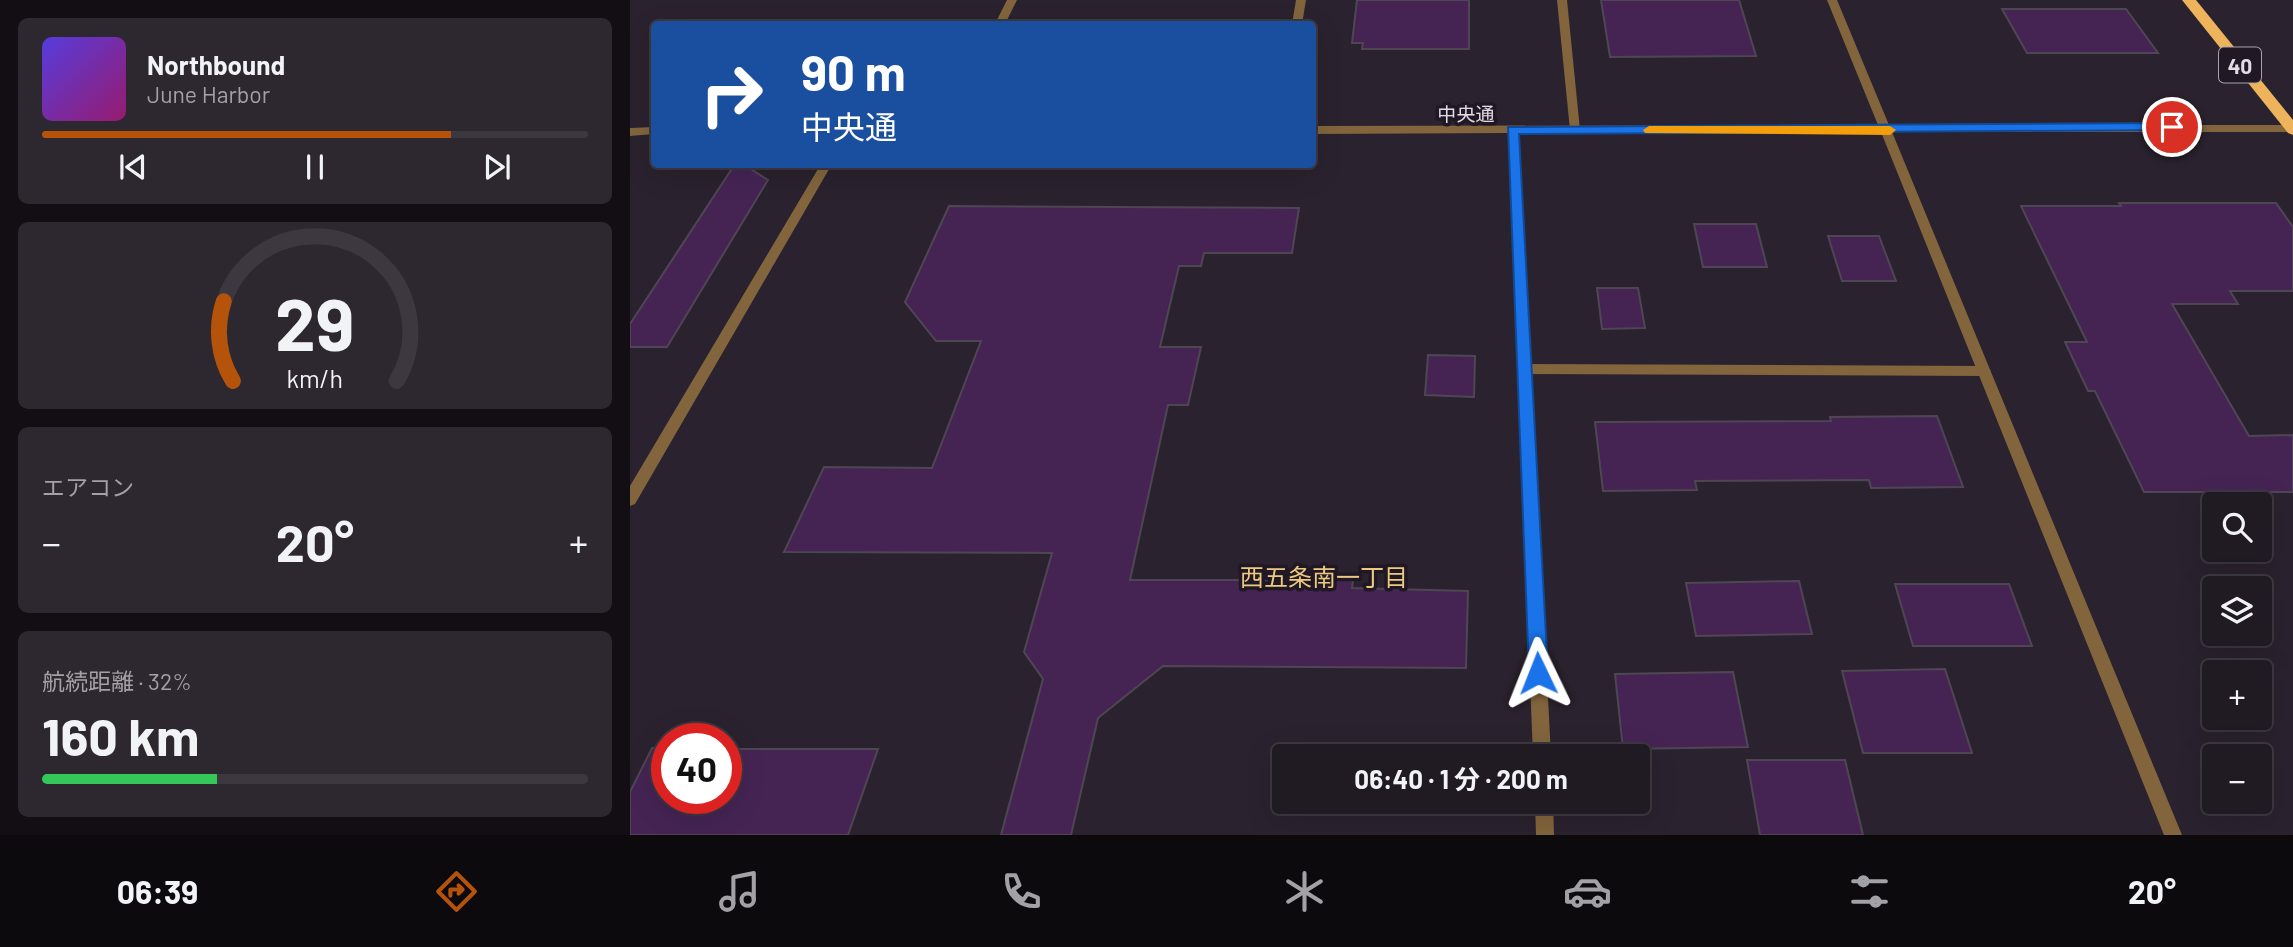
<!DOCTYPE html>
<html lang="ja">
<head>
<meta charset="utf-8">
<style>
	body { margin:0; font-family:Barlow,"Noto Sans JP",sans-serif; background:#2d272f; color:#f1f3f6; height:100vh; display:flex; flex-direction:column; font-size:26px; white-space:nowrap }
	* { box-sizing:border-box; margin:0 }
	p { font-size:23px; color:#a2a1a5 }
	.icon { flex:none; width:38px; height:38px; fill:none; stroke:currentColor; stroke-width:2; stroke-linecap:round; stroke-linejoin:round }
	.map { position:relative; flex:1; overflow:hidden }
	.sheet { display:flex; flex-direction:column; gap:18px; padding:18px; background:#120e13; width:630px }
	.sheet>* { flex:none }
	.guide { position:absolute; left:21px; top:21px; width:665px; height:147px; border-radius:7px; box-shadow:0 7px 28px #0002,0 0 0 2px #3d3840; background:#1a4fa0; color:#fff; overflow:hidden }
	.tools { position:absolute; left:1572px; top:492px; display:grid; gap:14px }
	.tools a { display:grid; place-items:center; width:70px; height:70px; border-radius:7px; background:#201a22; box-shadow:0 7px 28px #0002,0 0 0 2px #3d3840; font-size:35px }
	.speed { position:absolute; left:21px; top:723px; display:flex; gap:14px; font-size:35px; font-weight:700; text-align:center }
	.speed>* { display:grid; place-content:center; width:91px; height:91px; border-radius:50%; background:#201a22; box-shadow:0 7px 28px #0002,0 0 0 2px #3d3840; line-height:1 }
	.speed .limit { border:10px solid #d22; background:#fff; color:#111 }
	.pin { position:absolute; display:grid; place-items:center; width:60px; height:60px; color:#fff; margin:-30px; border:4px solid #fff; border-radius:50%; box-shadow:0 2px 7px #0007 }
	.me { position:absolute; width:77px; margin:-38px; rotate:358deg; stroke-linejoin:round; filter:drop-shadow(0 0 5px #0008) }
	.turn { display:flex; align-items:center; gap:24px; height:147px; padding:0 35px; font-size:32px }
	.turn .icon { width:91px; height:91px; stroke-width:2.5 }
	.turn b { display:block; font-size:49px; line-height:60px }
	.big { font-size:52px; font-weight:700; line-height:1.1 }
	.sheet .tile { flex:1; display:flex; flex-direction:column; justify-content:center; gap:10px; min-width:0; padding:0 24px; border-radius:10px; background:#2d272f }
	.sheet .dial { align-items:center; gap:0 }
	.dial svg { height:182px; overflow:visible; fill:none; stroke:#3d3840; stroke-width:7; stroke-linecap:round; text-anchor:middle }
	.dial text { fill:#f1f3f6; stroke:none }
	.song { display:flex; align-items:center; gap:21px }
	.cover { width:84px; height:84px; border-radius:10px; background:linear-gradient(135deg,hsl(250 70% 55%),hsl(320 70% 35%)) }
	.played { height:7px; border-radius:4px; background:linear-gradient(90deg,#b45309 75%,#3d3840 75%) }
	.keys { display:flex; justify-content:space-around; direction:ltr }
	.heat { display:flex; justify-content:space-between; align-items:center; font-size:38px; direction:ltr }
	.charge { height:10px; border-radius:5px; background:linear-gradient(90deg,#34c759 32%,#3d3840 0) }
	.trip { position:absolute; left:642px; top:744px; width:378px; height:70px; border-radius:7px; background:#201a22; box-shadow:0 7px 28px #0002,0 0 0 2px #3d3840; font-weight:700; line-height:70px; text-align:center }
	.dock { display:flex; height:112px; justify-content:space-around; align-items:center; background:#0d0a0e; color:#a2a1a5 }
	.dock .icon { width:49px; height:49px }
	.dock .current { color:#b45309 }
	.dock b { font-size:32px; color:#f1f3f6 }
	main { display:flex; flex:1; min-height:0 }
	.map>svg:first-child { display:block }
	.building { fill:#452454; stroke:#4f4654; stroke-width:2 }
	.lines { fill:none; stroke-linecap:round; stroke-linejoin:round }
	.service { fill:#82653d; fill-rule:evenodd }
	.minor { fill:#82653d; fill-rule:evenodd }
	.tertiary { fill:#82653d; fill-rule:evenodd }
	.trunk { fill:#eeb45c; fill-rule:evenodd }
	.route { fill:#1a73e8; stroke:#114b97; stroke-width:2 }
	.slow { fill:#f59e0b }
	.labels { text-anchor:middle; dominant-baseline:central; stroke-width:7; stroke-linejoin:round; paint-order:stroke }
	.far-street-label { font-size:19px; fill:#e2dce5; stroke:#201824 }
	.shield { fill:#201824; stroke:#a8a1ab; stroke-width:2 }
	.shield-label { font-size:21px; font-weight:bold; fill:#e2dce5 }
	.neighbourhood-label { font-size:24px; fill:#ecc880; stroke:#201824 }
</style>
</head>
<body>
<main>
<section class="sheet">
<div class="tile">
<div class="song"><i class="cover"></i><div><b>Northbound</b><p>June Harbor</p></div></div>
<div class="played"></div>
<div class="keys"><svg class="icon" aria-label="previous" viewBox="0 0 24 24"><path d="M18 5L8 12l10 7zM5 5v14"/></svg><svg class="icon" aria-label="pause" viewBox="0 0 24 24"><path d="M8 5v14M16 5v14"/></svg><svg class="icon" aria-label="next" viewBox="0 0 24 24"><path d="M6 5l10 7-10 7zM19 5v14"/></svg></div>
</div>
<div class="tile dial"><svg viewBox="0 0 100 80">
<path d="M14 69A42 42 0 1 1 86 69"/>
<path d="M14 69A42 42 0 0 1 10 34" stroke="#b45309"/>
<text x="50" y="56" font-size="32" font-weight="700">29</text>
<text x="50" y="72" font-size="11">km/h</text>
</svg></div>
<div class="tile"><p>エアコン</p>
<div class="heat"><a>−</a><b class="big">20°</b><a>+</a></div>
</div>
<div class="tile"><p>航続距離 · 32%</p><b class="big">160 km</b><div class="charge"></div></div>
</section>
<div class="map">
<svg width="1663" height="835" viewBox="0 0 1663 835">
	<rect width="100%" height="100%" fill="#2a222e"/>
	<path class="building" d="M 727,0 L 839,0 L 839,49 L 732,49 L 733,43 L 722,43 Z
		M 971,0 L 1109,0 L 1126,56 L 980,57 Z
		M 1372,9 L 1496,9 L 1528,53 L 1397,53 Z
		M 105,164 L 113,164 L 138,180 L 37,347 L 0,347 L 0,324 Z
		M 1489,203 L 1646,203 L 1663,227 L 1663,291 L 1600,291 L 1608,304 L 1542,304 L 1619,436 L 1663,435 L 1663,492 L 1514,492 L 1465,391 L 1458,391 L 1435,342 L 1457,342 L 1391,206 L 1491,206 Z
		M 319,206 L 669,208 L 662,253 L 574,253 L 571,266 L 549,266 L 530,347 L 571,347 L 558,405 L 538,405 L 500,580 L 723,580 L 722,588 L 838,591 L 836,668 L 533,666 L 468,718 L 441,835 L 371,835 L 413,679 L 394,652 L 422,553 L 154,552 L 194,467 L 302,468 L 351,341 L 306,341 L 275,302 Z
		M 1064,224 L 1126,224 L 1137,267 L 1073,267 Z
		M 1198,236 L 1249,236 L 1266,281 L 1212,281 Z
		M 967,288 L 1008,288 L 1015,328 L 972,329 Z
		M 798,355 L 845,356 L 844,397 L 795,395 Z
		M 1307,416 L 1333,487 L 1241,488 L 1239,480 L 1065,481 L 1067,490 L 973,491 L 965,422 L 1201,421 L 1200,417 Z
		M 1169,581 L 1182,634 L 1066,636 L 1056,583 Z
		M 1265,584 L 1379,584 L 1402,646 L 1283,646 Z
		M 1315,669 L 1342,753 L 1233,753 L 1212,671 Z
		M 1103,672 L 1118,747 L 993,749 L 985,674 Z
		M 22,748 L 37,748 L 37,798 L 96,798 L 96,749 L 248,749 L 218,835 L 0,835 L 0,792 Z
		M 1117,760 L 1215,760 L 1233,835 L 1130,835 Z"/>
	<g class="lines">
		<path class="service" d="M 896,364 L 1354,366 L 1361,371 L 1354,376 L 896,374 L 889,369 Z"/>
		<path class="minor" d="M 377,0 L 387,0 L 375,24 L 365,24 Z
			M 927,0 L 937,0 L 950,130 L 945,134 L 940,130 Z
			M 191,164 L 202,164 L 5,504 L 0,506 L 0,486 Z"/>
		<path class="tertiary" d="M 666,0 L 676,0 L 672,24 L 662,24 Z
			M 1197,0 L 1207,0 L 1259,125 L 1663,125 L 1663,131 L 1661,132 L 1262,132 L 1552,835 L 1534,835 L 1251,132 L 889,133 L 921,756 L 903,756 L 878,133 L 682,134 L 682,126 L 1248,125 Z
			M 24,127 L 24,134 L 0,136 L 0,128 Z
			M 905,802 L 923,802 L 924,835 L 906,835 Z"/>
		<path class="trunk" d="M 1552,0 L 1566,0 L 1663,120 L 1663,135 L 1658,133 Z"/>
	</g>
	<path class="route" d="M 1542,123 L 1547,125 L 1547,130 L 889,134 L 918,673 L 915,680 L 908,683 L 902,680 L 899,673 L 878,127 Z"/>
	<path class="slow" d="M 1019,126 L 1260,126 L 1266,130 L 1260,135 L 1015,133 L 1013,130 Z"/>
	<g class="labels">
		<g class="far-street-label">
			<text x="836" y="113">中央通</text>
		</g>
		<rect class="shield" x="1589" y="47.5" width="42" height="35" rx="5"/>
		<g class="shield-label">
			<text x="1610" y="65">40</text>
		</g>
		<g class="neighbourhood-label">
			<text x="694" y="576">西五条南一丁目</text>
		</g>
	</g>
</svg>
<div class="tools">
<a><svg class="icon" aria-label="search" viewBox="0 0 24 24"><circle cx="10" cy="10" r="6"/><path d="M15 15l6 6"/></svg></a>
<a><svg class="icon" aria-label="layers" viewBox="0 0 24 24"><path d="M12 4l9 5-9 5-9-5zM3 14l9 5 9-5"/></svg></a>
<a>+</a>
<a>−</a>
</div>
<div class="speed"><div class="limit">40</div></div>
<div class="pin" style="left:1542px;top:127px;background:#d93025"><svg class="icon" aria-label="arrive" viewBox="0 0 24 24"><path d="M6 21V4h12l-3 4 3 4H6"/></svg></div>
<svg class="me" style="left:908px;top:673px" viewBox="-20 -20 40 40"><path d="M0-17L14 15 0 8-14 15z" fill="#1a73e8" stroke="#fff" stroke-width="4"/></svg>
<div class="trip">06:40 · 1 分 · 200 m</div>
<div class="guide">
<div class="turn"><svg class="icon" aria-label="right" viewBox="0 0 24 24"><path d="M7 20v-9h11M14 6l5 5-5 5"/></svg><div><b>90 m</b>中央通</div></div>
</div>
</div>
</main>
<nav class="dock">
<b>06:39</b>
<svg class="icon current" aria-label="directions" viewBox="0 0 24 24"><path d="M12 3l9 9-9 9-9-9zM9 14v-3h6M13 9l2 2-2 2"/></svg>
<svg class="icon" aria-label="music" viewBox="0 0 24 24"><path d="M9 18V5l10-2v13"/><circle cx="6" cy="18" r="3"/><circle cx="16" cy="16" r="3"/></svg>
<svg class="icon" aria-label="phone" viewBox="0 0 24 24"><path d="M5 4h4l2 5-3 2q2 4 5 5l2-3 5 2v4C11 20 4 13 5 4z"/></svg>
<svg class="icon" aria-label="climate" viewBox="0 0 24 24"><path d="M12 3v18M4 7l16 10M4 17L20 7"/></svg>
<svg class="icon" aria-label="car" viewBox="0 0 24 24"><path d="M5 17H2v-5l4-1 3-4h7l3 4 3 1v5h-3M9 17h6M6 11h13"/><circle cx="7" cy="17" r="2"/><circle cx="17" cy="17" r="2"/></svg>
<svg class="icon" aria-label="filters" viewBox="0 0 24 24"><path d="M4 7h16M4 17h16"/><circle cx="9" cy="7" r="2"/><circle cx="15" cy="17" r="2"/></svg>
<b>20°</b>
</nav>
</body>
</html>
